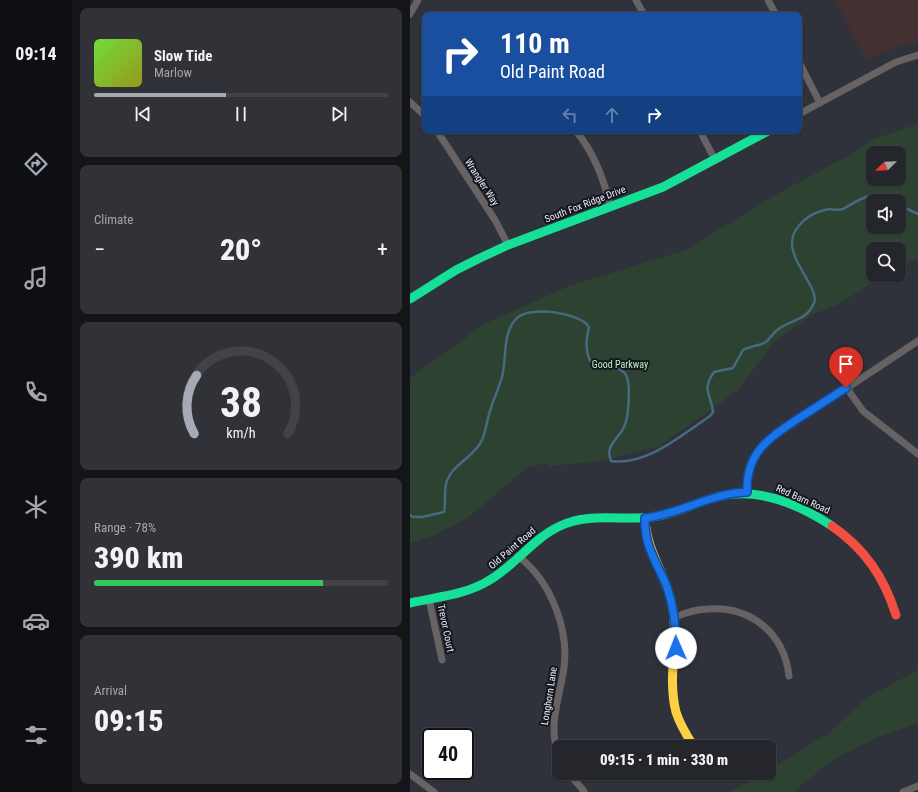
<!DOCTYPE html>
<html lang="en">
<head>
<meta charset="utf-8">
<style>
	body { margin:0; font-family:"Roboto Condensed",sans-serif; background:#303238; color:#f1f3f6; height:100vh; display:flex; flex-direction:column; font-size:15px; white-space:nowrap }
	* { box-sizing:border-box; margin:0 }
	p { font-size:13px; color:#a3a5a9 }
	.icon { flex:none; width:22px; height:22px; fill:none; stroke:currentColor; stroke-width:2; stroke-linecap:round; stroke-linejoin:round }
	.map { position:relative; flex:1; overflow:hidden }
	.side { display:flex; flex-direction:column; gap:8px; padding:8px; background:#141518; width:338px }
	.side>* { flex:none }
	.hud { position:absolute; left:12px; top:12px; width:380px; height:122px; border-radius:8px; box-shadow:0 1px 3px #0004,0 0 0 1px #414348; background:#1a4fa0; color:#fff; overflow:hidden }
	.needle { width:26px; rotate:247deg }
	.buttons { position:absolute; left:456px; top:146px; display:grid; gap:8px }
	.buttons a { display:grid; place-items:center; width:40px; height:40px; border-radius:8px; background:#24262c; box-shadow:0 1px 3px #0004,0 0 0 1px #414348; font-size:20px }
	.speed { position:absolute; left:12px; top:728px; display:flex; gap:8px; font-size:20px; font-weight:700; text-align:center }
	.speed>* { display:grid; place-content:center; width:52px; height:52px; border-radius:50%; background:#24262c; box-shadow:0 1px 3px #0004,0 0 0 1px #414348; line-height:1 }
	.speed .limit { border:2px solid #111; border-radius:6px; background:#fff; color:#111 }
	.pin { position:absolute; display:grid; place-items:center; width:34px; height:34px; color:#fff; margin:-41px -17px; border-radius:50% 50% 50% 0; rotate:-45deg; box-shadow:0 0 4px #0007 }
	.pin .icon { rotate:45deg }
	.me { position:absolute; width:44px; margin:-22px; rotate:359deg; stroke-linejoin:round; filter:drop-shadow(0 0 3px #0008) }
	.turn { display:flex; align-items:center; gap:14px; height:84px; padding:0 12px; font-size:18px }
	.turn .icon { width:52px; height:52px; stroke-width:2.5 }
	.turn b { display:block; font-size:28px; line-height:34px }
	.lanes { display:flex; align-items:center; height:38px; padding:0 12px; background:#0003; justify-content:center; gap:20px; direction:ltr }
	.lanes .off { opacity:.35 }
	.big { font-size:30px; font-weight:800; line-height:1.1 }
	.side .widget { flex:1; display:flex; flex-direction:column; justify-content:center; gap:6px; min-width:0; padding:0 14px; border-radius:8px; background:#303238 }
	.side .dial { align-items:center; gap:0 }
	.dial svg { height:104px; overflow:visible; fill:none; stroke:#414348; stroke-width:7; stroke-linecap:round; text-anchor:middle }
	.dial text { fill:#f1f3f6; stroke:none }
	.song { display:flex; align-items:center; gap:12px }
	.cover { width:48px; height:48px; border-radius:6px; background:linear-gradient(135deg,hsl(100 70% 55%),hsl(60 70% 35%)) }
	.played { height:4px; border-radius:2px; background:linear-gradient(90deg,#a7aab5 45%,#414348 45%) }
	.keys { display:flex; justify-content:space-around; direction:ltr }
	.heat { display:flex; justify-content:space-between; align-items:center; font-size:22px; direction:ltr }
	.charge { height:6px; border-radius:3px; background:linear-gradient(90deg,#34c759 78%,#414348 0) }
	.trip { position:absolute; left:142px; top:740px; width:224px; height:40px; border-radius:8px; background:#24262c; box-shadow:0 1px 3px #0004,0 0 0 1px #414348; font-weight:800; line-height:40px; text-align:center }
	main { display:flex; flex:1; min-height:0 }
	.menu { display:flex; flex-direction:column; width:72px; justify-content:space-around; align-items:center; background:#0e0f12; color:#a3a5a9 }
	.menu .icon { width:28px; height:28px }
	.menu .on { color:#a7aab5 }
	.menu b { font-size:18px; color:#f1f3f6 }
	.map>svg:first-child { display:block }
	.education { fill:#433132 }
	.green { fill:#2d4231; fill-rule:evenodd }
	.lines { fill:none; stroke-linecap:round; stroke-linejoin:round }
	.stream { stroke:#466a81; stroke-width:2.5 }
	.street { stroke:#676365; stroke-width:7 }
	.fast { stroke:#16e098; stroke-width:9 }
	.slow { stroke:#ffcf43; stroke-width:9 }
	.jam { stroke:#f24e42; stroke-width:9 }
	.route-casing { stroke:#114b97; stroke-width:10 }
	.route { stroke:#1a73e8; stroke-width:7 }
	.labels { text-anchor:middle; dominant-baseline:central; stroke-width:4; stroke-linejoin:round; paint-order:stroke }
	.street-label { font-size:10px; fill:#e7eaf6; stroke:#15171f }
	.park-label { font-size:10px; fill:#b9f2c1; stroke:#15171f }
</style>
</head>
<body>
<main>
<nav class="menu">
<b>09:14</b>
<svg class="icon on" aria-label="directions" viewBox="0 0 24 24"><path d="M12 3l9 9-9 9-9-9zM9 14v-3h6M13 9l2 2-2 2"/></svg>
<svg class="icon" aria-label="music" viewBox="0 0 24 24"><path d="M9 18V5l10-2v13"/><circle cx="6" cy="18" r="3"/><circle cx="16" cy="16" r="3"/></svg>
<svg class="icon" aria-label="phone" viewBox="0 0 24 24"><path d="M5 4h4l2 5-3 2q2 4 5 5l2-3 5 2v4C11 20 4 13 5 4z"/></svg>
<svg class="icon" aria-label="climate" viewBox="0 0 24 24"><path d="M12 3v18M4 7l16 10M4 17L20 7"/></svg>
<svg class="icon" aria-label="car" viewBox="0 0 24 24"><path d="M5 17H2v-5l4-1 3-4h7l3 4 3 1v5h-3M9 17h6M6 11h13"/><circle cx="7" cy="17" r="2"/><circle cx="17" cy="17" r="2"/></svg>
<svg class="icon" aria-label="filters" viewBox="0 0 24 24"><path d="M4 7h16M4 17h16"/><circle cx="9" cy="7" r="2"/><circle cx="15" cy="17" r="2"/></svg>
</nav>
<section class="side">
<div class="widget">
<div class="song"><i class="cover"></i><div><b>Slow Tide</b><p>Marlow</p></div></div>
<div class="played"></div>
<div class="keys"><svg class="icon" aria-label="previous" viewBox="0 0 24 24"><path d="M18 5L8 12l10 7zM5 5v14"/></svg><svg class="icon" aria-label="pause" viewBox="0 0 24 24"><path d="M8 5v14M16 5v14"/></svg><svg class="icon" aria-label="next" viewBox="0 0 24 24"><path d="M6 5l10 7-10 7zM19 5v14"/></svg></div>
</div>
<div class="widget"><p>Climate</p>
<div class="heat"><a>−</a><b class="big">20°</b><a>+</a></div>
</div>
<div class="widget dial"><svg viewBox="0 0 100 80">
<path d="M14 69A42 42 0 1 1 86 69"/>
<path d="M14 69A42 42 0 0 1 16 24" stroke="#a7aab5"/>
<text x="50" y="56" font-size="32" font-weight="700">38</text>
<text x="50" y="72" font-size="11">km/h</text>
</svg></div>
<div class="widget"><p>Range · 78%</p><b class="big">390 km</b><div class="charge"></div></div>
<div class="widget"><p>Arrival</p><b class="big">09:15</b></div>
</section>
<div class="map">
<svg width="508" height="792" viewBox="0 0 508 792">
	<rect width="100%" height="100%" fill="#30323b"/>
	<path class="education" d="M 425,0 L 508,0 L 508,42 L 487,47 L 456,60 Z"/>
	<path class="green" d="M 508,124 L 508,259 L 497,261 L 489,266 L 489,249 L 463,249 L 463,275 L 475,275 L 429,304 L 402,315 L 365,341 L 328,390 L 250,446 L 191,461 L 139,466 L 138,463 L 118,467 L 56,519 L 24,535 L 0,543 L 0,378 L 74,324 L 159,286 L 276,250 L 367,194 L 438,156 L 464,139 ZM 463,153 L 489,153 L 489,179 L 463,179 ZM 463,201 L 489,201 L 489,227 L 463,227 Z
		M 508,670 L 508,723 L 466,738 L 423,760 L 383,792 L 320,792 L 355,773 L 359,773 L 359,770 L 419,733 L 458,697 Z"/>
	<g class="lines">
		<path class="stream" d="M 489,205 L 508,214
			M 194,367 C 201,368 212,367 216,375 C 221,384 219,420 213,429 C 206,441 195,446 201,461 C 236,466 272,435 300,416 L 303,412 C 301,393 291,391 304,372 L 323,368 L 333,350 C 340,346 350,346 356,342 C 360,339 362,334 366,331 C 380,319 396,322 404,303 C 410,290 381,263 382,242 C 383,226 400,213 415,210 C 420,208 427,211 433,209 C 451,199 461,189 483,201
			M 0,515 L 3,517 L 12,517 L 34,512 C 36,503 34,493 36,484 C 41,464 64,458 72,440 C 76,431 77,419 81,408 C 84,398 89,388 92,377 C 97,358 92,334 106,319 C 118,305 169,312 179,327 C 176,340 175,349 180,361"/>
		<path class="street" d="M 226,0 L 234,15
			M 358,0 L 366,15
			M 0,14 L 8,0
			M 389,62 L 410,103
			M 0,102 L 15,116
			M 389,114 L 486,62 L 508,55
			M 27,131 L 85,220 L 98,245
			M 166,131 C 184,153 194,179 200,206
			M 290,131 L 305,160
			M 436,387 L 453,411 L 508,454
			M 337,492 C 337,473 343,457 355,442 L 508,341
			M 108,556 C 142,582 161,633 153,674 C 148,702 138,728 149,756
			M 19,599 L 32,660
			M 265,617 C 275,613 286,609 298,609 C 341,606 374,633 379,676
			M 158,773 L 174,791
			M 0,774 L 24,792
			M 493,792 L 508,786"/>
		<path class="fast" d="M 0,299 L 46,270 L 70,258 L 98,245 L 253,187 L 358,131
			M 0,603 C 26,597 55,595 78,581 C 105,566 122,539 150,526 C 179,512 212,521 243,517 C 264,514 283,504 303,498 C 345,485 387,503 422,526"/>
		<path class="slow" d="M 235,518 C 236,552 256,573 262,605 C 269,640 257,677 266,712 C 270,725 277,736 284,747"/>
		<path class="jam" d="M 422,526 C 455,549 474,577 486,615"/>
	</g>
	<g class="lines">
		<g class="route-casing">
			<path id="route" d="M 266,648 C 266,627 264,607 257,587 C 247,562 234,547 235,518 C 271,514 301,493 337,492 C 336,452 359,438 389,418 C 405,408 420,398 436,388"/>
		</g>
		<use href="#route" class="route"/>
	</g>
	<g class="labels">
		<g class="street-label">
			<text transform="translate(72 182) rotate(57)">Wrangler Way</text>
			<text transform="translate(175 204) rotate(-21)">South Fox Ridge Drive</text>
			<text transform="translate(393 499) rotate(24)">Red Barn Road</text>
			<text transform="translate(102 548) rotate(-41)">Old Paint Road</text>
			<text transform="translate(36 628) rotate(78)">Trevor Court</text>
			<text transform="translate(139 696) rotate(-81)">Longhorn Lane</text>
		</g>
		<g class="park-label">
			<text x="210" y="364">Good Parkway</text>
		</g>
	</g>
</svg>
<div class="buttons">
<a><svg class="needle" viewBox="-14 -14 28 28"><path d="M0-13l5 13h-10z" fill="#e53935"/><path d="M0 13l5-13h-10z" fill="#a3a5a9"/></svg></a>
<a><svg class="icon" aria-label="sound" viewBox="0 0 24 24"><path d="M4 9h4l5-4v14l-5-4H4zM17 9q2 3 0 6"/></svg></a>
<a><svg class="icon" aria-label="search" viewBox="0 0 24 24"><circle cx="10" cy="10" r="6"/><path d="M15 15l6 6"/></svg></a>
</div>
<div class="speed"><div class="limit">40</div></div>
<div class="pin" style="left:436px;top:388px;background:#d93025"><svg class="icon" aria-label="arrive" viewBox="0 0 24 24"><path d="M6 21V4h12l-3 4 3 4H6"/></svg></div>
<svg class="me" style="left:266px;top:648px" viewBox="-20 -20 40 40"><circle r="19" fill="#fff"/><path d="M0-13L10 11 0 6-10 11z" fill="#1a73e8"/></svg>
<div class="trip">09:15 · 1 min · 330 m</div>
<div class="hud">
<div class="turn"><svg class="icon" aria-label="right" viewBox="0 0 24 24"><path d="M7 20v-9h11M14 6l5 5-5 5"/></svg><div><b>110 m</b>Old Paint Road</div></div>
<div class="lanes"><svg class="icon off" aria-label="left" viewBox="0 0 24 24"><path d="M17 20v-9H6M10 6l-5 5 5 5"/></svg><svg class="icon off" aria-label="ahead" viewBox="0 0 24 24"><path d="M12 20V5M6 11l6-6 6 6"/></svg><svg class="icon" aria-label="right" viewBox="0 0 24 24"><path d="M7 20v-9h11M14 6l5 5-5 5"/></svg></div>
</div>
</div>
</main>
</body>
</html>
